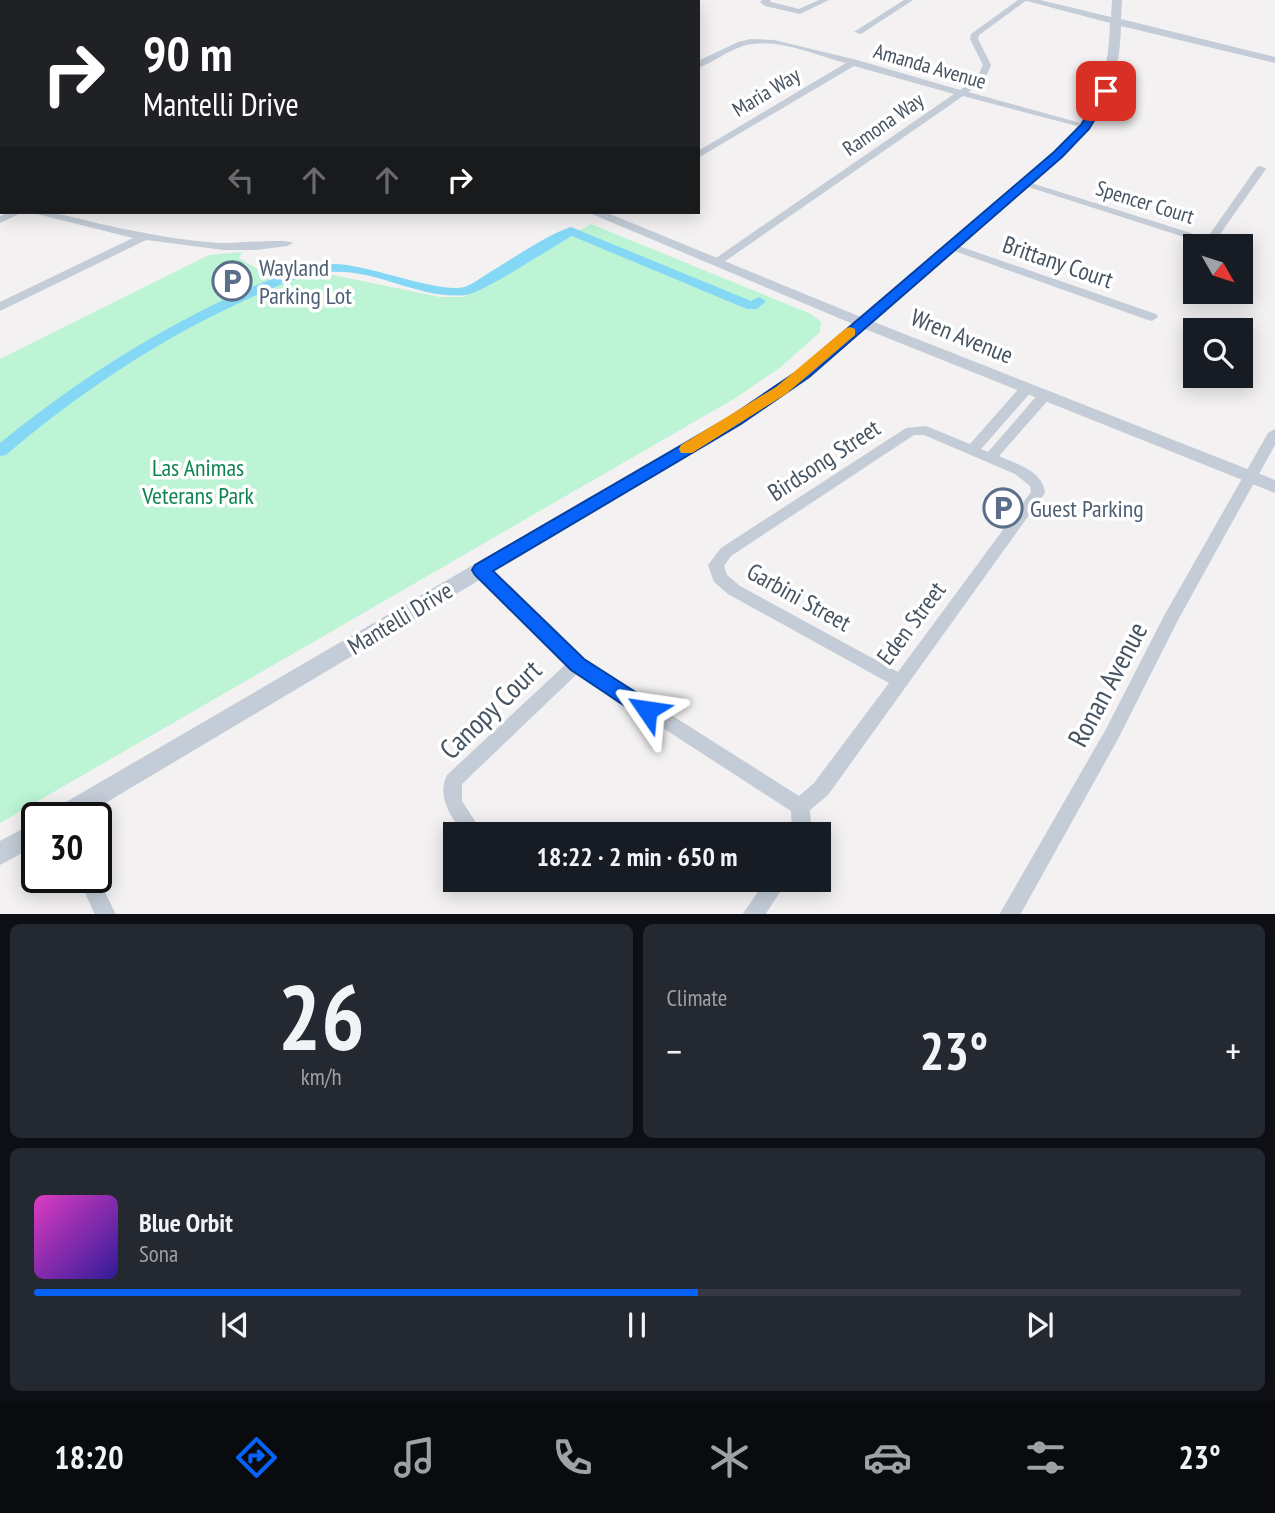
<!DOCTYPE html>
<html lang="en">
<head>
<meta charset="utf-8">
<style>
	body { margin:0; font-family:"PT Sans Narrow",sans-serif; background:#242831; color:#f1f3f6; height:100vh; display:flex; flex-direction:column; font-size:26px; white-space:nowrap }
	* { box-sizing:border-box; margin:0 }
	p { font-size:23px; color:#9ea1a6 }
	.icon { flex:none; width:38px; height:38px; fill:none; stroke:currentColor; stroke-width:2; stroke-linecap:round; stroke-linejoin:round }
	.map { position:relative; height:914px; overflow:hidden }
	.side { display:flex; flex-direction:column; gap:10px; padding:10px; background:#0d0f14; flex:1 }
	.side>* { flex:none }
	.hud { position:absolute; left:0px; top:0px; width:700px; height:214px; box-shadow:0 4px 18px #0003; background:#202124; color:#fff; overflow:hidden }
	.needle { width:46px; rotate:129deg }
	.tools { position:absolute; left:1183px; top:234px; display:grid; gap:14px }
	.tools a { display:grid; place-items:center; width:70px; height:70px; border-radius:0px; background:#171b24; box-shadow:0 4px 18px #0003; font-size:35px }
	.speed { position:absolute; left:21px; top:802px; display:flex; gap:14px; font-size:35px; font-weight:700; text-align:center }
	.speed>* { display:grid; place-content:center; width:91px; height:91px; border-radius:50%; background:#171b24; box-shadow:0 4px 18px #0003; line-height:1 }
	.speed .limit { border:4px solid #111; border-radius:10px; background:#fff; color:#111 }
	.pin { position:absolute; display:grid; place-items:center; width:60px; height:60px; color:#fff; margin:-30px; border-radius:14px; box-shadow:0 4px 10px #0006 }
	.me { position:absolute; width:77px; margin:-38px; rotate:302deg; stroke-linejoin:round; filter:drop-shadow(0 0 5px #0008) }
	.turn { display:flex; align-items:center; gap:24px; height:147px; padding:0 28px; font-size:32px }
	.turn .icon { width:91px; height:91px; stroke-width:2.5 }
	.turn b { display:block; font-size:49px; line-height:60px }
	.lanes { display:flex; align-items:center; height:66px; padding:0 28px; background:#0003; justify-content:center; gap:35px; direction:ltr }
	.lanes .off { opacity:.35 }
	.big { font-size:52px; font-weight:700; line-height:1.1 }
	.side .tile { flex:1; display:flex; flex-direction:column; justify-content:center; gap:10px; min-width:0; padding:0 24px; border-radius:10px; background:#242831 }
	.side .dial { align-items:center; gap:0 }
	.dial b { font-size:91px; line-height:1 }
	.song { display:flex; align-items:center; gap:21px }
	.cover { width:84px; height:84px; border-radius:10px; background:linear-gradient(135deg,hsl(310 70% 55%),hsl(250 70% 35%)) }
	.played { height:7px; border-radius:4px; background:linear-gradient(90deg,#0662f8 55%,#363941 55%) }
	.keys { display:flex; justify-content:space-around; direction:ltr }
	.heat { display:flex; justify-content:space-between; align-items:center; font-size:38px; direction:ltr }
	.side .tiles { flex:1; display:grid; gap:10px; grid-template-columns:1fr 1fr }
	.tile:last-child { grid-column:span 2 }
	.trip { position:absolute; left:443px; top:822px; width:388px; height:70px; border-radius:0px; background:#171b24; box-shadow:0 4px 18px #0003; font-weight:700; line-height:70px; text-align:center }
	.tabs { display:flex; height:112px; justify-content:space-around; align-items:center; background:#090b0e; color:#9ea1a6 }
	.tabs .icon { width:49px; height:49px }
	.tabs .selected { color:#0662f8 }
	.tabs b { font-size:32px; color:#f1f3f6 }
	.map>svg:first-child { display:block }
	.green { fill:#bcf4d5 }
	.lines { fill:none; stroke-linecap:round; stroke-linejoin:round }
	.canal { fill:#85d8f5; fill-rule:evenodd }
	.minor { fill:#c3ccd7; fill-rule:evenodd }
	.tertiary { fill:#c3ccd7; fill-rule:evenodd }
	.route { fill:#0662f8; stroke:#0440a1; stroke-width:2 }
	.slow { fill:#f59e0b }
	.labels { text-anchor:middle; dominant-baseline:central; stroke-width:7; stroke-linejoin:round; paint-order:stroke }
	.far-street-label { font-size:21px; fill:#465361; stroke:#fff }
	.street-label { font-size:24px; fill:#465361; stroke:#fff }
	.service-label { font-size:24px; fill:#4e5e75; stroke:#fff; text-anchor:start }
	.park-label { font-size:24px; fill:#0e8550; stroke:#fff }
	.near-street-label { font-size:28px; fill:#465361; stroke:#fff }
</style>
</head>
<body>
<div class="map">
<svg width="1275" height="915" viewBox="0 0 1275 915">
	<rect width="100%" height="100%" fill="#f3f1f1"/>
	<path class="green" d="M 591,224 L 811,314 L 821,322 L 820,332 L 781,367 L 737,397 L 0,823 L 0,359 L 209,255 L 242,252 L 239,258 L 269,276 L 323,273 L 440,297 L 464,297 Z"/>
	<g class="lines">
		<path class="canal" d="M 571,227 L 751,301 L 759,297 L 766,301 L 757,309 L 747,309 L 572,236 C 552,247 483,293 466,295 C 420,300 376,268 330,272 C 302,274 275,287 250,298 C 161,338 80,392 6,455 L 0,456 L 0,443 C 76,381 158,329 247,289 C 274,278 305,264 334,264 C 367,264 440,294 464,287 C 472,285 480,278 487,274 C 511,260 546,235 571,227 Z"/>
		<path class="minor" d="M 273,0 L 284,0 L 271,2 Z
			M 541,0 L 551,0 L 539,2 Z
			M 617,0 L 629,0 L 631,2 L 618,2 Z
			M 681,0 L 690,0 L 679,2 Z
			M 762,0 L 770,0 L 771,2 L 799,9 L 819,0 L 829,0 L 800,14 L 765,6 L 760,2 Z
			M 904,0 L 913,0 L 861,34 L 854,32 Z
			M 1018,0 L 1027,0 L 979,35 L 978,39 L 991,65 L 984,81 L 968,92 L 1088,125 L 1088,129 L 963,96 L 721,264 L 713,264 L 713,260 L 954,94 L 854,66 L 698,158 L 698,151 L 846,63 C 815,55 774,36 743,46 C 727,51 714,62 698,68 L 698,61 L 738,42 L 751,39 L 774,40 L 857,60 L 960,90 L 977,78 L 983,65 L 970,39 L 971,34 Z
			M 0,40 L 2,40 L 0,46 Z
			M 2,85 L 2,91 L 0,92 L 0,86 Z
			M 0,128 L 2,128 L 2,134 L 0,134 Z
			M 1261,166 L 1266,169 L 1213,244 L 1209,245 L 1019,184 L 1020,182 L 1028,182 L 1207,238 L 1257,167 Z
			M 0,197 L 2,197 L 2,203 L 0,203 Z
			M 10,212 L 23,212 L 0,223 L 0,216 Z
			M 36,212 C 61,212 85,221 110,226 C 146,234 181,240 218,243 C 232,244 285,238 293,243 L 287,246 L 256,250 L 224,250 L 146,240 L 0,311 L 0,302 L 133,238 L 37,214 Z
			M 950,243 L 1156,314 L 1158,317 L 1152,321 L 1148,320 L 946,248 L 944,246 Z
			M 1027,384 L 1032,385 L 1034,388 L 1032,391 L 981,449 L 988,452 L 1040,392 L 1050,392 L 1052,395 L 1050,398 L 999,456 C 1017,464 1043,471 1045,493 L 828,795 L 810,810 L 812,835 L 792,835 L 791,811 L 578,673 L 462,784 L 462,801 L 484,835 L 464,835 C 452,817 436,798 447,775 L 566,664 L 476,574 L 473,570 L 476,566 L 486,566 L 583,659 L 799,796 L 814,783 L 889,683 L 728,594 L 714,582 L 708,565 L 721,548 L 906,428 L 926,426 L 970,444 L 1022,385 ZM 914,435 L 924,435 L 1015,474 L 1030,486 L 1031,492 L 898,672 L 740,586 L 727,575 L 724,566 L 731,556 Z
			M 1275,429 L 1275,445 L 1178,620 L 1118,739 L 1020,915 L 999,915 L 1106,729 L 1165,614 L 1268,433 Z
			M 96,873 L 116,915 L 95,915 L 78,877 L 96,877 Z
			M 497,880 L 518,880 L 519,882 L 516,889 L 509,891 L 502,889 Z
			M 766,880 L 788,880 L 765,915 L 742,915 Z"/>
		<path class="tertiary" d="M 106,0 L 119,0 L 120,2 L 107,2 Z
			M 1023,0 L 1040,0 L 1111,17 L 1112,0 L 1122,0 L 1121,19 L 1275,57 L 1275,63 L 1121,26 C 1119,87 1105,114 1062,158 L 874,322 L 1275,480 L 1275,493 L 865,329 L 810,378 L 741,424 L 82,817 L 50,817 L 54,809 L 729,416 L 798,370 L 853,324 L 587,212 L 605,212 L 861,317 L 1054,152 C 1096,110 1108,83 1110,23 Z
			M 37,821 L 37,845 L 0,865 L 0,841 Z"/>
	</g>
	<path class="route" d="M 1106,88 L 1112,91 L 1089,129 L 1062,157 L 809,377 L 741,424 L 493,571 L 584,659 L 654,704 L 657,710 L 654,716 L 647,718 L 640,716 L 571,670 L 475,575 L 472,570 L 475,565 L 730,417 L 799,370 L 1054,152 L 1081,125 L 1103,89 Z"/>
	<path class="slow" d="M 850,327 L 855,329 L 855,335 L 786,394 L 692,453 L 681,453 L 679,449 L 681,445 L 776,387 L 845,329 Z"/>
	<defs>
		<g id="parking-ring" transform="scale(2.0125)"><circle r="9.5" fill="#fff" stroke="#5c6f8a" stroke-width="1.5"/><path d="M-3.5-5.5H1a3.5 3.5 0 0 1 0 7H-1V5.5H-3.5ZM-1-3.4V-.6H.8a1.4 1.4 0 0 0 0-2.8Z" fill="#5c6f8a"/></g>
	</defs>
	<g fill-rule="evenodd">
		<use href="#parking-ring" x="232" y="281"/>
		<use href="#parking-ring" x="1003" y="508"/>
	</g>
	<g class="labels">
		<g class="far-street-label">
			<text transform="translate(930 66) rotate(16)">Amanda Avenue</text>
			<text transform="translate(766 92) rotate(-31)">Maria Way</text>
			<text transform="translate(883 124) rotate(-35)">Ramona Way</text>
			<text transform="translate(1145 202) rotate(17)">Spencer Court</text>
		</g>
		<g class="street-label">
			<text transform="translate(1058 262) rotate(19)">Brittany Court</text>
			<text transform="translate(962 336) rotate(22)">Wren Avenue</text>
			<text transform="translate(824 460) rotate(-33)">Birdsong Street</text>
			<text transform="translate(799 597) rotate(29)">Garbini Street</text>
			<text transform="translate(400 618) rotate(-31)">Mantelli Drive</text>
			<text transform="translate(911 623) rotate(-53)">Eden Street</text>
		</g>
		<g class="service-label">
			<text x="259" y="267">Wayland<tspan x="259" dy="28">Parking Lot</tspan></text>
			<text x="1030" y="508">Guest Parking</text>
		</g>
		<g class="park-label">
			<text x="198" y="467">Las Animas<tspan x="198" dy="28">Veterans Park</tspan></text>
		</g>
		<g class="near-street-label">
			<text transform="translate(1107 684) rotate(-62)">Ronan Avenue</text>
			<text transform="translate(490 709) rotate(-44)">Canopy Court</text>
		</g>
	</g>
</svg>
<div class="tools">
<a><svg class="needle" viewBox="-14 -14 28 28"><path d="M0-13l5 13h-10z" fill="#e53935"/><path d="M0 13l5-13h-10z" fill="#9ea1a6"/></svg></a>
<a><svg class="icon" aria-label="search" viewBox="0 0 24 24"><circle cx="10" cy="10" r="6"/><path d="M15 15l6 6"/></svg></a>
</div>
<div class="speed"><div class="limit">30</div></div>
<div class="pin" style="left:1106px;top:91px;background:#d93025"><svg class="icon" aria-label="arrive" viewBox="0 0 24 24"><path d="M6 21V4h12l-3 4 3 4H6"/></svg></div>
<svg class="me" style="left:647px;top:710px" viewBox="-20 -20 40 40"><path d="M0-17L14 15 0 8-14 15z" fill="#0662f8" stroke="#fff" stroke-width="4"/></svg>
<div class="trip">18:22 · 2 min · 650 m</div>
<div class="hud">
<div class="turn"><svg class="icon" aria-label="right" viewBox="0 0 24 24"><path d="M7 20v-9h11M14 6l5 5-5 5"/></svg><div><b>90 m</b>Mantelli Drive</div></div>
<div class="lanes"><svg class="icon off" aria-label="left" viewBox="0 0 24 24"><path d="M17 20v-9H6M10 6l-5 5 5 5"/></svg><svg class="icon off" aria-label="ahead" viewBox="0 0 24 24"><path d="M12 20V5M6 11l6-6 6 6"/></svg><svg class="icon off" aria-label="ahead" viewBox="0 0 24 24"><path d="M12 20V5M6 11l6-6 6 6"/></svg><svg class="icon" aria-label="right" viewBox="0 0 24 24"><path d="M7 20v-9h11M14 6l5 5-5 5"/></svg></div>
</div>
</div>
<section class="side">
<div class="tiles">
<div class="tile dial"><b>26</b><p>km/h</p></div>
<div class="tile"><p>Climate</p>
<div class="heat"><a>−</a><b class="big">23°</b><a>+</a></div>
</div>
<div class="tile">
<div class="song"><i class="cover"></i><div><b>Blue Orbit</b><p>Sona</p></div></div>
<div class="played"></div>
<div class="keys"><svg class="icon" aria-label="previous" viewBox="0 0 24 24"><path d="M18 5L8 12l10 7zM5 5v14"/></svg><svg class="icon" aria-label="pause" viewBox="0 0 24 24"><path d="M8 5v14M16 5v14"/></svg><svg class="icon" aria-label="next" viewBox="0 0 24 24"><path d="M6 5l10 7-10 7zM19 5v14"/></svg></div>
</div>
</div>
</section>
<nav class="tabs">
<b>18:20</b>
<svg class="icon selected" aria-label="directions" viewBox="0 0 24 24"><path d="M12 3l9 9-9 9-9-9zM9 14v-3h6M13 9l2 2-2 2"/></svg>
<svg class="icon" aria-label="music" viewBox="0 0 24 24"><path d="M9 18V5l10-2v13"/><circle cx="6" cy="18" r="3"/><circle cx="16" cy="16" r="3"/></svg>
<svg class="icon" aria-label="phone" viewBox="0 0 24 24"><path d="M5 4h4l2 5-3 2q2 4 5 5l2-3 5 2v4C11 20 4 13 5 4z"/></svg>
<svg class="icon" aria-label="climate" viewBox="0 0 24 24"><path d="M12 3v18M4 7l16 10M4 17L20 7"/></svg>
<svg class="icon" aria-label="car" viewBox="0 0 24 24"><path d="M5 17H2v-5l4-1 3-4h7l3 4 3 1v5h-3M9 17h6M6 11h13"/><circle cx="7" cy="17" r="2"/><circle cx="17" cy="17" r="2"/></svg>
<svg class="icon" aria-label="filters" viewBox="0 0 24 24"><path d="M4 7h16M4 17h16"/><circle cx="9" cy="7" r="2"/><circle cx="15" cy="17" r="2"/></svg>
<b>23°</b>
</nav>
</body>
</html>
